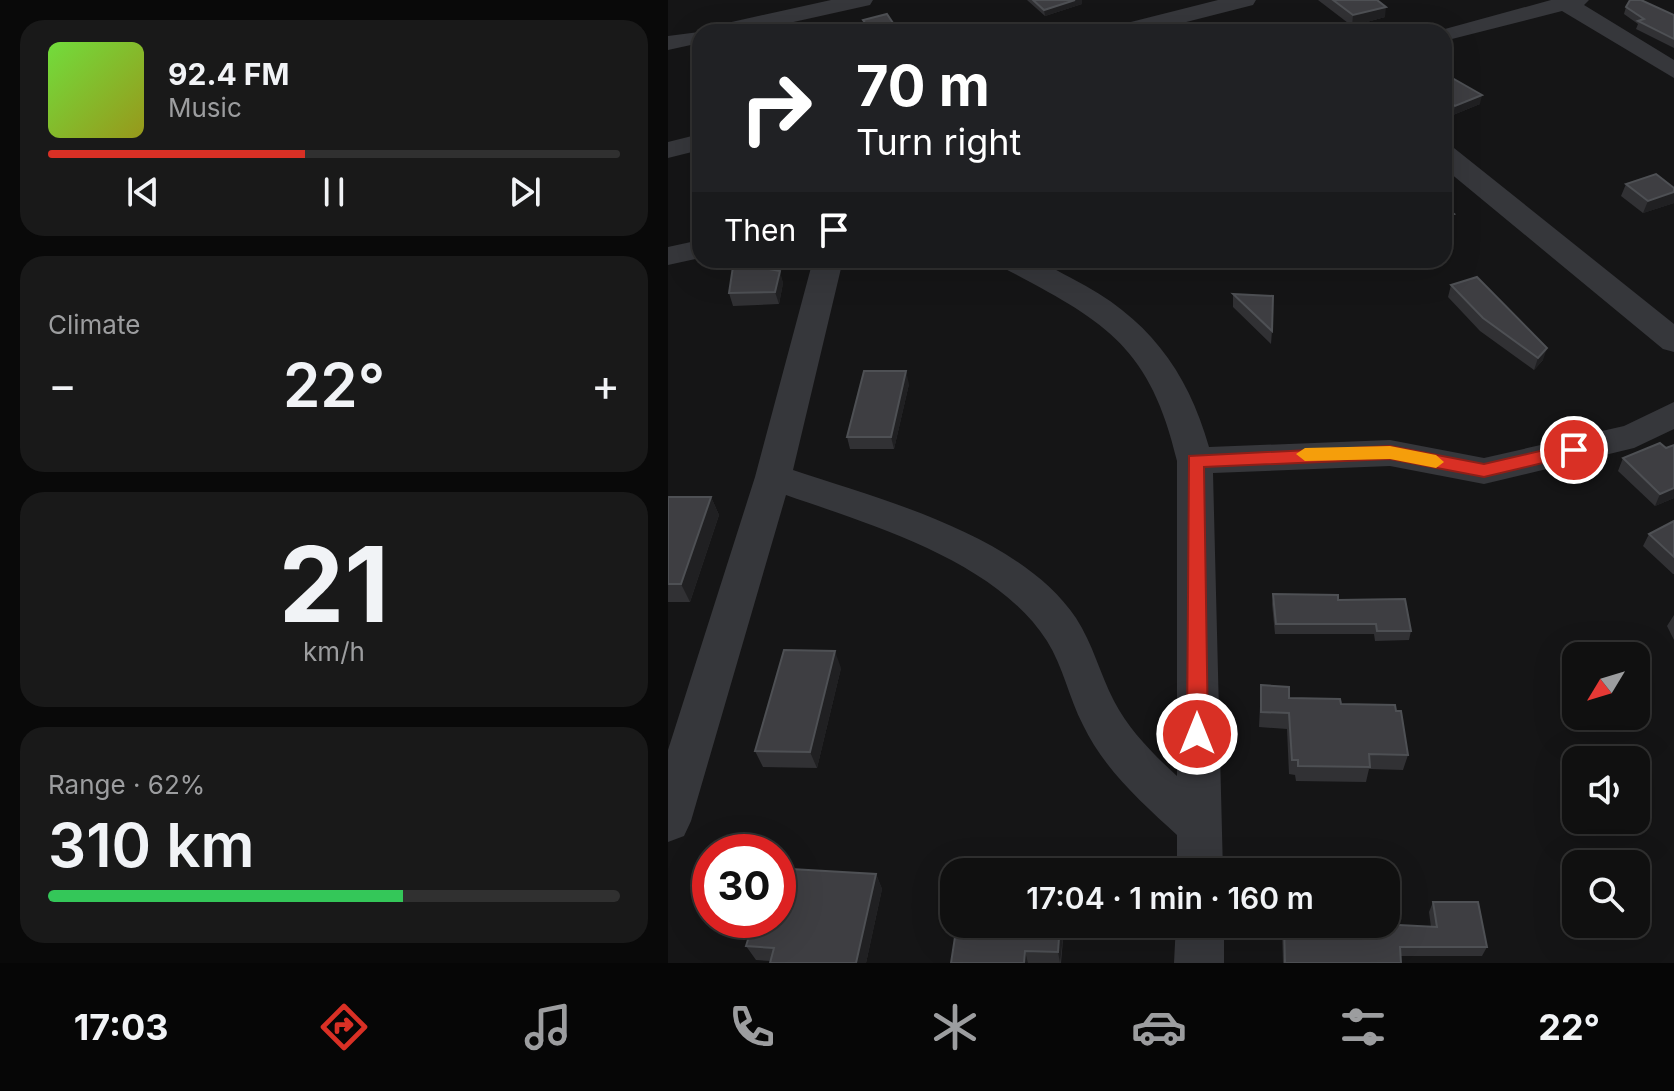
<!DOCTYPE html>
<html lang="en">
<head>
<meta charset="utf-8">
<style>
	body { margin:0; font-family:Inter,sans-serif; background:#191919; color:#f1f3f6; height:100vh; display:flex; flex-direction:column; font-size:30px; white-space:nowrap }
	* { box-sizing:border-box; margin:0 }
	p { font-size:26px; color:#9c9d9f }
	.icon { flex:none; width:44px; height:44px; fill:none; stroke:currentColor; stroke-width:2; stroke-linecap:round; stroke-linejoin:round }
	.map { position:relative; flex:1; overflow:hidden }
	.side { display:flex; flex-direction:column; gap:20px; padding:20px; background:#090909; width:668px }
	.side>* { flex:none }
	.guide { position:absolute; left:24px; top:24px; width:760px; height:244px; border-radius:24px; box-shadow:0 8px 32px #0002,0 0 0 2px #303030; background:#202124; color:#fff; overflow:hidden }
	.needle { width:52px; rotate:232deg }
	.buttons { position:absolute; left:894px; top:642px; display:grid; gap:16px }
	.buttons a { display:grid; place-items:center; width:88px; height:88px; border-radius:16px; background:#101010; box-shadow:0 8px 32px #0002,0 0 0 2px #303030; font-size:40px }
	.speed { position:absolute; left:24px; top:834px; display:flex; gap:16px; font-size:40px; font-weight:700; text-align:center }
	.speed>* { display:grid; place-content:center; width:104px; height:104px; border-radius:50%; background:#101010; box-shadow:0 8px 32px #0002,0 0 0 2px #303030; line-height:1 }
	.speed .limit { border:12px solid #d22; background:#fff; color:#111 }
	.pin { position:absolute; display:grid; place-items:center; width:68px; height:68px; color:#fff; margin:-34px; border:4px solid #fff; border-radius:50%; box-shadow:0 2px 8px #0007 }
	.me { position:absolute; width:88px; margin:-44px; rotate:0deg; stroke-linejoin:round; filter:drop-shadow(0 0 6px #0008) }
	.turn { display:flex; align-items:center; gap:28px; height:168px; padding:0 32px; font-size:36px }
	.turn .icon { width:104px; height:104px; stroke-width:2.5 }
	.turn b { display:block; font-size:56px; line-height:68px }
	.then { display:flex; align-items:center; height:76px; padding:0 32px; background:#0003; gap:16px; font-size:30px }
	.big { font-size:60px; font-weight:600; line-height:1.1 }
	.side .widget { flex:1; display:flex; flex-direction:column; justify-content:center; gap:12px; min-width:0; padding:0 28px; border-radius:24px; background:#191919 }
	.side .dial { align-items:center; gap:0 }
	.dial b { font-size:104px; line-height:1 }
	.song { display:flex; align-items:center; gap:24px }
	.cover { width:96px; height:96px; border-radius:12px; background:linear-gradient(135deg,hsl(100 70% 55%),hsl(60 70% 35%)) }
	.played { height:8px; border-radius:4px; background:linear-gradient(90deg,#d93025 45%,#303030 45%) }
	.keys { display:flex; justify-content:space-around; direction:ltr }
	.heat { display:flex; justify-content:space-between; align-items:center; font-size:44px; direction:ltr }
	.charge { height:12px; border-radius:6px; background:linear-gradient(90deg,#34c759 62%,#303030 0) }
	.trip { position:absolute; left:272px; top:858px; width:460px; height:80px; border-radius:24px; background:#101010; box-shadow:0 8px 32px #0002,0 0 0 2px #303030; font-weight:600; line-height:80px; text-align:center }
	.menu { display:flex; height:128px; justify-content:space-around; align-items:center; background:#060606; color:#9c9d9f }
	.menu .icon { width:56px; height:56px }
	.menu .current { color:#d93025 }
	.menu b { font-size:36px; color:#f1f3f6 }
	main { display:flex; flex:1; min-height:0 }
	.map>svg:first-child { display:block }
	.lines { fill:none; stroke-linecap:round; stroke-linejoin:round }
	.minor { fill:#36373b; fill-rule:evenodd }
	.wall { fill:#313134 }
	.shaded-wall { fill:#202022 }
	.building { fill:#3e3e42; stroke:#4e5054; stroke-width:2 }
	.route { fill:#d93025; stroke:#8d1f18; stroke-width:2 }
	.slow { fill:#f59e0b }
</style>
</head>
<body>
<main>
<section class="side">
<div class="widget">
<div class="song"><i class="cover"></i><div><b>92.4 FM</b><p>Music</p></div></div>
<div class="played"></div>
<div class="keys"><svg class="icon" aria-label="previous" viewBox="0 0 24 24"><path d="M18 5L8 12l10 7zM5 5v14"/></svg><svg class="icon" aria-label="pause" viewBox="0 0 24 24"><path d="M8 5v14M16 5v14"/></svg><svg class="icon" aria-label="next" viewBox="0 0 24 24"><path d="M6 5l10 7-10 7zM19 5v14"/></svg></div>
</div>
<div class="widget"><p>Climate</p>
<div class="heat"><a>−</a><b class="big">22°</b><a>+</a></div>
</div>
<div class="widget dial"><b>21</b><p>km/h</p></div>
<div class="widget"><p>Range · 62%</p><b class="big">310 km</b><div class="charge"></div></div>
</section>
<div class="map">
<svg width="1006" height="963" viewBox="0 0 1006 963">
	<rect width="100%" height="100%" fill="#151516"/>
	<g class="lines">
		<path class="minor" d="M 163,0 L 205,0 L 202,5 L 81,32 L 32,32 L 32,43 L 0,50 L 0,36 L 39,31 L 50,25 Z
			M 550,0 L 588,0 L 585,5 L 479,32 L 439,32 L 443,27 Z
			M 883,0 L 921,0 L 916,5 L 1006,60 L 1006,78 L 894,11 L 776,41 L 776,32 L 766,32 Z
			M 32,134 L 32,150 L 0,158 L 0,142 Z
			M 776,146 L 786,148 L 1006,324 L 1006,352 L 995,349 L 776,168 Z
			M 32,240 L 32,258 L 0,265 L 0,247 Z
			M 145,260 L 175,260 L 125,470 C 215,500 352,535 408,618 C 425,644 432,674 446,701 C 461,730 485,754 509,776 L 509,461 C 481,342 433,320 332,266 L 328,260 C 340,260 354,258 366,260 C 378,263 393,273 405,279 C 478,316 519,369 541,447 L 722,440 L 816,458 L 956,426 L 1006,402 L 1006,429 L 966,448 L 816,484 L 722,466 L 545,473 L 555,872 L 509,872 L 509,835 C 473,802 436,769 415,725 C 401,698 395,666 379,641 C 327,560 203,525 118,495 L 23,821 L 16,836 L 0,842 L 0,750 L 87,477 Z
			M 508,924 L 556,924 L 556,963 L 506,963 Z"/>
	</g>
	<path class="wall" d="M 359,0 L 414,0 L 414,4 L 377,16 Z
		M 650,0 L 709,0 L 717,17 L 684,26 Z
		M 958,7 L 1006,15 L 1006,48 L 968,29 L 970,24 L 956,14 Z
		M 195,20 L 231,32 L 201,32 L 196,26 Z
		M 776,74 L 812,104 L 785,115 L 776,110 Z
		M 958,184 L 1006,203 L 975,213 L 953,196 Z
		M 114,265 L 111,271 L 115,283 L 111,304 L 65,306 L 61,293 Z
		M 783,285 L 875,360 L 866,370 L 812,331 L 780,297 Z
		M 565,294 L 604,331 L 603,344 L 565,307 Z
		M 241,384 L 226,449 L 182,449 L 179,437 Z
		M 955,458 L 1006,498 L 987,506 L 950,471 Z
		M 0,497 L 43,497 L 51,515 L 22,602 L 0,602 Z
		M 1006,521 L 1006,574 L 1005,574 L 975,546 L 981,534 Z
		M 605,594 L 670,600 L 743,631 L 741,640 L 707,641 L 706,634 L 607,634 L 604,604 Z
		M 1006,615 L 1006,640 L 999,626 Z
		M 173,668 L 149,768 L 95,767 L 87,751 Z
		M 593,685 L 621,698 L 728,711 L 740,755 L 735,770 L 701,769 L 698,782 L 628,781 L 627,775 L 621,774 L 619,729 L 591,727 Z
		M 208,874 L 214,889 L 198,963 L 102,963 L 103,961 L 88,960 L 78,946 L 110,920 Z
		M 765,902 L 819,947 L 814,956 L 732,956 L 733,963 L 615,963 L 614,931 L 616,924 L 711,925 L 763,927 L 761,912 Z
		M 396,928 L 393,963 L 283,963 Z"/>
	<path class="shaded-wall" d="M 407,0 L 414,0 L 414,4 L 377,16 L 376,10 Z
		M 718,7 L 717,17 L 684,26 L 685,15 Z
		M 814,95 L 812,104 L 785,115 L 787,106 Z
		M 1006,192 L 1006,203 L 975,213 L 980,201 Z
		M 783,204 L 781,216 L 786,214 L 783,227 L 776,229 L 776,207 Z
		M 106,260 L 113,260 L 114,265 L 105,282 L 101,269 Z
		M 112,271 L 115,283 L 111,304 L 107,292 Z
		M 879,348 L 875,360 L 866,370 L 870,358 Z
		M 238,371 L 241,384 L 226,449 L 223,437 Z
		M 1006,488 L 1006,498 L 987,506 L 992,494 Z
		M 43,497 L 51,515 L 22,602 L 13,584 Z
		M 167,651 L 173,668 L 149,768 L 142,752 Z
		M 208,874 L 214,889 L 198,963 L 188,963 Z
		M 392,924 L 395,924 L 396,928 L 392,963 L 390,952 Z
		M 357,951 L 360,963 L 356,963 Z"/>
	<path class="building" d="M 365,0 L 407,0 L 376,10 Z
		M 665,0 L 709,0 L 718,7 L 685,15 Z
		M 962,0 L 973,0 L 1006,15 L 1006,39 L 970,21 L 976,19 L 958,7 Z
		M 219,14 L 231,32 L 204,32 L 195,20 Z
		M 776,74 L 777,74 L 814,95 L 787,106 L 776,100 Z
		M 988,174 L 1006,188 L 1006,192 L 980,201 L 958,184 Z
		M 776,198 L 783,204 L 776,207 L 786,214 L 776,218 Z
		M 66,260 L 106,260 L 101,269 L 112,271 L 107,292 L 61,293 Z
		M 809,277 L 879,348 L 870,358 L 815,318 L 783,285 Z
		M 565,294 L 605,296 L 604,331 Z
		M 196,371 L 238,371 L 223,437 L 179,437 Z
		M 992,443 L 998,448 L 1006,445 L 1006,488 L 992,494 L 955,458 Z
		M 0,497 L 43,497 L 13,584 L 0,584 Z
		M 1006,521 L 1006,557 L 981,534 Z
		M 605,594 L 670,595 L 670,600 L 737,599 L 743,631 L 709,631 L 708,624 L 608,624 Z
		M 116,650 L 167,651 L 142,752 L 87,751 Z
		M 593,685 L 621,687 L 621,698 L 672,699 L 673,704 L 727,705 L 728,711 L 733,711 L 740,755 L 701,754 L 702,767 L 630,766 L 630,760 L 624,760 L 621,713 L 593,712 Z
		M 123,869 L 208,874 L 188,963 L 102,963 L 106,948 L 78,946 L 86,920 L 110,920 Z
		M 765,902 L 810,902 L 819,947 L 732,947 L 733,963 L 617,963 L 616,924 L 711,924 L 769,927 Z
		M 289,924 L 392,924 L 390,952 L 357,951 L 356,963 L 283,963 Z"/>
	<path class="route" d="M 906,443 L 912,445 L 912,454 L 816,477 L 722,459 L 536,467 L 540,734 L 537,741 L 529,743 L 522,741 L 519,734 L 521,456 L 722,446 L 816,464 Z"/>
	<path class="slow" d="M 722,446 L 768,455 L 776,462 L 768,468 L 722,459 L 637,461 L 628,454 L 637,448 Z"/>
</svg>
<div class="buttons">
<a><svg class="needle" viewBox="-14 -14 28 28"><path d="M0-13l5 13h-10z" fill="#e53935"/><path d="M0 13l5-13h-10z" fill="#9c9d9f"/></svg></a>
<a><svg class="icon" aria-label="sound" viewBox="0 0 24 24"><path d="M4 9h4l5-4v14l-5-4H4zM17 9q2 3 0 6"/></svg></a>
<a><svg class="icon" aria-label="search" viewBox="0 0 24 24"><circle cx="10" cy="10" r="6"/><path d="M15 15l6 6"/></svg></a>
</div>
<div class="speed"><div class="limit">30</div></div>
<div class="pin" style="left:906px;top:450px;background:#d93025"><svg class="icon" aria-label="arrive" viewBox="0 0 24 24"><path d="M6 21V4h12l-3 4 3 4H6"/></svg></div>
<svg class="me" style="left:529px;top:734px" viewBox="-20 -20 40 40"><circle r="17" fill="#d93025" stroke="#fff" stroke-width="3"/><path d="M0-11L8 9 0 5-8 9z" fill="#fff"/></svg>
<div class="trip">17:04 · 1 min · 160 m</div>
<div class="guide">
<div class="turn"><svg class="icon" aria-label="right" viewBox="0 0 24 24"><path d="M7 20v-9h11M14 6l5 5-5 5"/></svg><div><b>70 m</b>Turn right</div></div>
<div class="then">Then<svg class="icon" aria-label="arrive" viewBox="0 0 24 24"><path d="M6 21V4h12l-3 4 3 4H6"/></svg></div>
</div>
</div>
</main>
<nav class="menu">
<b>17:03</b>
<svg class="icon current" aria-label="directions" viewBox="0 0 24 24"><path d="M12 3l9 9-9 9-9-9zM9 14v-3h6M13 9l2 2-2 2"/></svg>
<svg class="icon" aria-label="music" viewBox="0 0 24 24"><path d="M9 18V5l10-2v13"/><circle cx="6" cy="18" r="3"/><circle cx="16" cy="16" r="3"/></svg>
<svg class="icon" aria-label="phone" viewBox="0 0 24 24"><path d="M5 4h4l2 5-3 2q2 4 5 5l2-3 5 2v4C11 20 4 13 5 4z"/></svg>
<svg class="icon" aria-label="climate" viewBox="0 0 24 24"><path d="M12 3v18M4 7l16 10M4 17L20 7"/></svg>
<svg class="icon" aria-label="car" viewBox="0 0 24 24"><path d="M5 17H2v-5l4-1 3-4h7l3 4 3 1v5h-3M9 17h6M6 11h13"/><circle cx="7" cy="17" r="2"/><circle cx="17" cy="17" r="2"/></svg>
<svg class="icon" aria-label="filters" viewBox="0 0 24 24"><path d="M4 7h16M4 17h16"/><circle cx="9" cy="7" r="2"/><circle cx="15" cy="17" r="2"/></svg>
<b>22°</b>
</nav>
</body>
</html>
